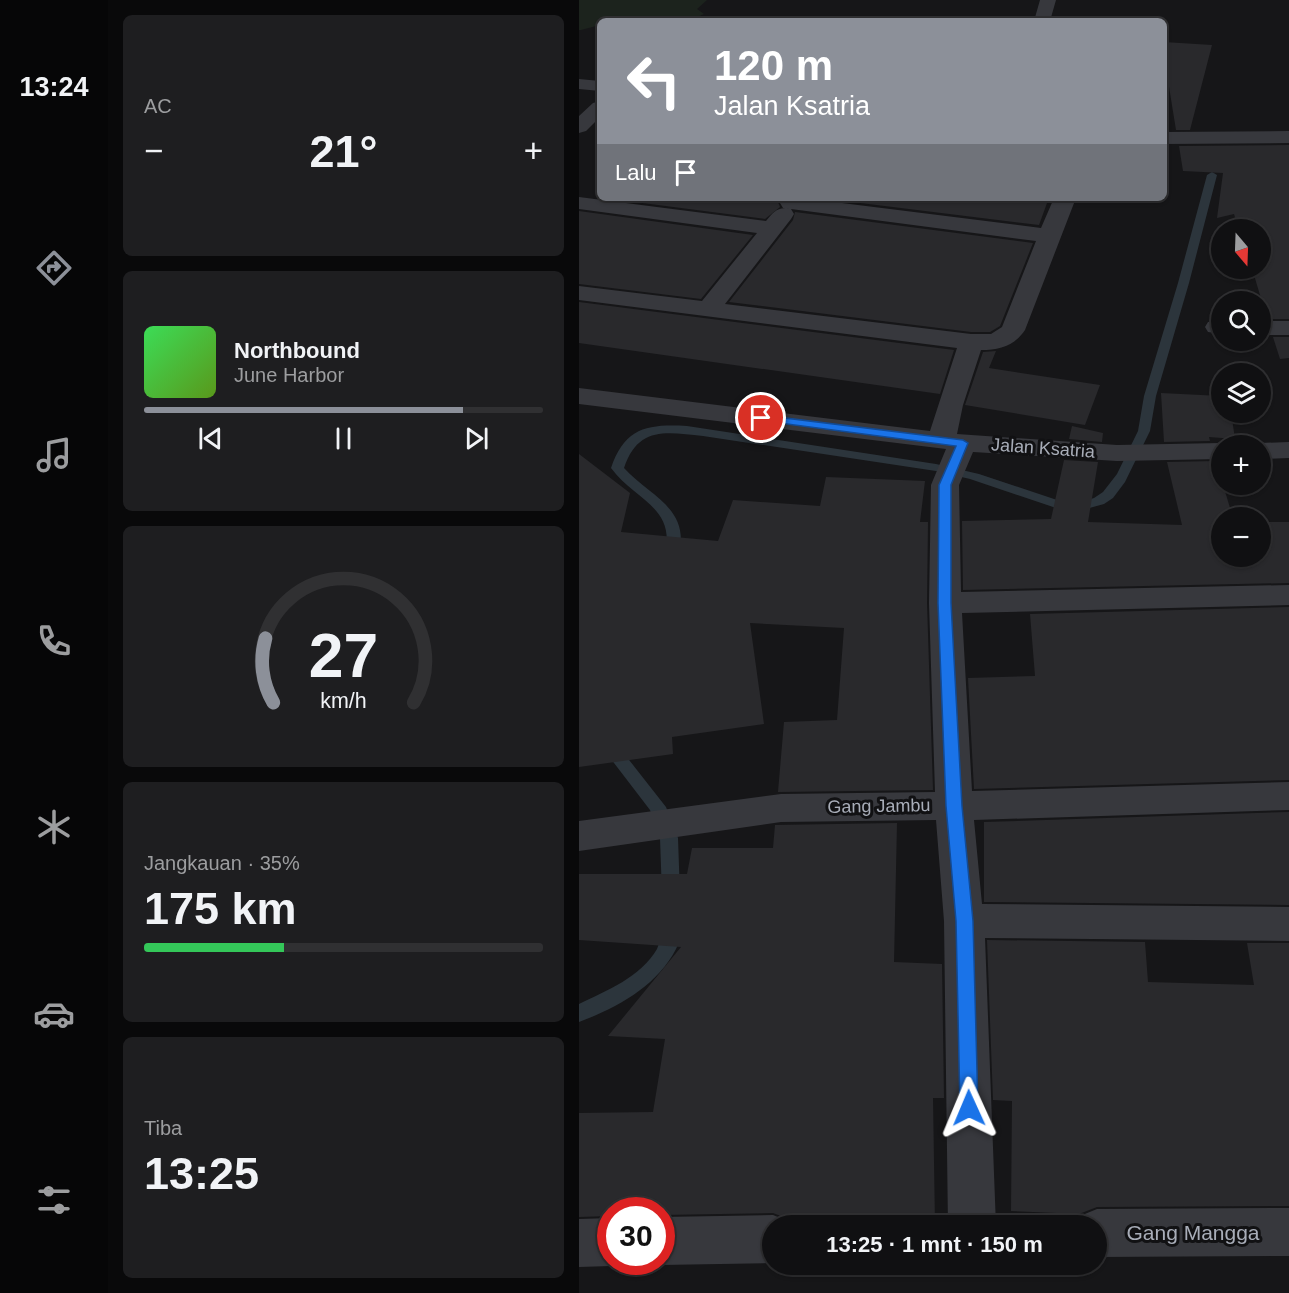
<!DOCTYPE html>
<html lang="id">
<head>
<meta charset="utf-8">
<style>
	body { margin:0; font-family:Helvetica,sans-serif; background:#1e1e20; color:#f1f3f6; height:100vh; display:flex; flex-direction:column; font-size:22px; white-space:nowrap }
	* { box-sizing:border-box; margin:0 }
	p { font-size:20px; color:#9c9d9f }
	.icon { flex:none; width:33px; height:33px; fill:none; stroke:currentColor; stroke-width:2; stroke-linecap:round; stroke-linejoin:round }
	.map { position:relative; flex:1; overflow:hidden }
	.drawer { display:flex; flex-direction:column; gap:15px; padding:15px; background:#09090a; width:471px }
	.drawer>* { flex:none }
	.hud { position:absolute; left:18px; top:18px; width:570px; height:183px; border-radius:9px; box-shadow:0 2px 4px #0004,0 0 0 2px #303032; background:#8c9099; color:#fff; overflow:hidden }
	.needle { width:39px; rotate:161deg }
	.fabs { position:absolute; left:632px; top:219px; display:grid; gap:12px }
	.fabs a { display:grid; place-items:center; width:60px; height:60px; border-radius:50%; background:#101012; box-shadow:0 2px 4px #0004,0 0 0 2px #303032; font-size:30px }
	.speed { position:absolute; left:18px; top:1197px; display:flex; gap:12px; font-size:30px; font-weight:700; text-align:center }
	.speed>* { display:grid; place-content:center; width:78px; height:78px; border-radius:50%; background:#101012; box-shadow:0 2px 4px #0004,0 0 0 2px #303032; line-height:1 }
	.speed .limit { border:9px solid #d22; background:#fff; color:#111 }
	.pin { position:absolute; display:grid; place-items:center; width:51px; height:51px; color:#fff; margin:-26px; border:3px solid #fff; border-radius:50%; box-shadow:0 2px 6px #0007 }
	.me { position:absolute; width:66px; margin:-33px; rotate:359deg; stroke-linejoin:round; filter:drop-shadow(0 0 4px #0008) }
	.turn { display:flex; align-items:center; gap:21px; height:126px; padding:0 18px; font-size:27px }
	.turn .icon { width:78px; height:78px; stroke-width:2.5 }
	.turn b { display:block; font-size:42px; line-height:51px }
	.then { display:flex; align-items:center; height:57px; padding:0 18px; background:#0003; gap:12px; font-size:22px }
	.big { font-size:45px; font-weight:700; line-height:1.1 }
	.drawer .card { flex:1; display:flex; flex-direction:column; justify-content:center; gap:9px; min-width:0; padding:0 21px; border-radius:9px; background:#1e1e20 }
	.drawer .dial { align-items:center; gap:0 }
	.dial svg { height:156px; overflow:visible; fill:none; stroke:#303032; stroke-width:7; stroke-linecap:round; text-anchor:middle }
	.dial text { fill:#f1f3f6; stroke:none }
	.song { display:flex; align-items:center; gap:18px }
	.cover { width:72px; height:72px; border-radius:9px; background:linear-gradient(135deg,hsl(130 70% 55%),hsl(90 70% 35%)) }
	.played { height:6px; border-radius:3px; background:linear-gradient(90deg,#8c9099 80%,#303032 80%) }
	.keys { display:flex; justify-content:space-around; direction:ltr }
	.heat { display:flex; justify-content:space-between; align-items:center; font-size:33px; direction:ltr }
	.charge { height:9px; border-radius:4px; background:linear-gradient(90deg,#34c759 35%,#303032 0) }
	.trip { position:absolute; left:183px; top:1215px; width:345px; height:60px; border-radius:30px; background:#101012; box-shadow:0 2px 4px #0004,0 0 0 2px #303032; font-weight:700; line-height:60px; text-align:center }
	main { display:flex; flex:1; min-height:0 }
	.tabs { display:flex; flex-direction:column; width:108px; justify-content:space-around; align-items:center; background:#060607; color:#9c9d9f }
	.tabs .icon { width:42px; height:42px }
	.tabs .current { color:#8c9099 }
	.tabs b { font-size:27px; color:#f1f3f6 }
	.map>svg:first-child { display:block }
	.green { fill:#1c231d }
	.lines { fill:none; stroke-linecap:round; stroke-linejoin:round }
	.stream { fill:#2c353c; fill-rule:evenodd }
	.building { fill:#29292c }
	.minor { fill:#37383d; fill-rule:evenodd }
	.route { fill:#1a73e8; stroke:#114b97; stroke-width:1.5 }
	.labels { text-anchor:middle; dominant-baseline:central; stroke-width:6; stroke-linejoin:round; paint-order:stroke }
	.street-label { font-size:18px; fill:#a8adb8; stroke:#111113 }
	.near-street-label { font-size:21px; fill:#a8adb8; stroke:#111113 }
</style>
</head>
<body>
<main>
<nav class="tabs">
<b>13:24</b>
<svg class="icon current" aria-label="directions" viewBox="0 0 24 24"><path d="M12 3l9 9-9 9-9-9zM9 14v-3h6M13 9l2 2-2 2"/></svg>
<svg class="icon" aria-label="music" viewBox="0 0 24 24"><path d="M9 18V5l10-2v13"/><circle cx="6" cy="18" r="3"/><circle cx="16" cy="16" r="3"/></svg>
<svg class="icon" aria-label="phone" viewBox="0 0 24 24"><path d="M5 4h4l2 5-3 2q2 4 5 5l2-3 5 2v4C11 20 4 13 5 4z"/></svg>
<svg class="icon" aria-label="climate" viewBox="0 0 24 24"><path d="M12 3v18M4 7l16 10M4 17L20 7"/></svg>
<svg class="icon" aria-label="car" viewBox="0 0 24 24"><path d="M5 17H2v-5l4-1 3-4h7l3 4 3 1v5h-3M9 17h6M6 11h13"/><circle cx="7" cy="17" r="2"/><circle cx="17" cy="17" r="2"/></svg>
<svg class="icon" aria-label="filters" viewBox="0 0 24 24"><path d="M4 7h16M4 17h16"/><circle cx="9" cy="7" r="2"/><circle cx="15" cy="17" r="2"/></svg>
</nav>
<section class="drawer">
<div class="card"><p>AC</p>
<div class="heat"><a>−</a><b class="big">21°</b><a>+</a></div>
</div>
<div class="card">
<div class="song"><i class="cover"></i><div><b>Northbound</b><p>June Harbor</p></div></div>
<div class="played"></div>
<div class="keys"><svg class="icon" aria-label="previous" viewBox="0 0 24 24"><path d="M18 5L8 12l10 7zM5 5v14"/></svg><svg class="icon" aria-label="pause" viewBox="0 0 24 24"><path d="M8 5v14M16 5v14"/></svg><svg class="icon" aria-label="next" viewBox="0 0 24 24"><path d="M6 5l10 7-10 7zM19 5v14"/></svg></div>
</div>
<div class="card dial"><svg viewBox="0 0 100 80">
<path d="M14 69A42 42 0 1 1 86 69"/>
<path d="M14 69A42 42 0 0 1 10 36" stroke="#8c9099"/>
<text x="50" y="56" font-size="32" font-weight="700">27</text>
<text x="50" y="72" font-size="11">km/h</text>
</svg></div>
<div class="card"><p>Jangkauan · 35%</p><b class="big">175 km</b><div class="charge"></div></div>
<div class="card"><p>Tiba</p><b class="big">13:25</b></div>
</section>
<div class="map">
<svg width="710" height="1293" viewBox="0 0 710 1293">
	<rect width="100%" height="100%" fill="#161618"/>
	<path class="green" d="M 0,0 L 128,0 L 118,9 L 125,14 L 110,21 L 21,21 L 21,25 L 2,30 L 0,30 Z"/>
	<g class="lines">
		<path class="stream" d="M 633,172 L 638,175 L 610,283 L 577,396 L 571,431 L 546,482 L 534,498 L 525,504 L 503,510 L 486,511 L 391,479 L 357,471 L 124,436 C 87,432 59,426 45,468 C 72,497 111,508 100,555 L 93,559 L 86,555 C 97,506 56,501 32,468 C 46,427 69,424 108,426 L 357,464 L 400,474 L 487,503 L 503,502 L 515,498 L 524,492 L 538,474 L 559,431 L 565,396 L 599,283 L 628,175 Z
			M 30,740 L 36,742 L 87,807 L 99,838 L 101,895 L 98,900 L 92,902 L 86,900 L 83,895 L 81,838 L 71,810 L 22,746 L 24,742 Z
			M 93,919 L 99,922 C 104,930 101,941 97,949 C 78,986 38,1008 0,1022 L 0,1004 C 27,991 62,977 78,949 C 82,940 82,930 87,922 Z"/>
	</g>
	<path class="building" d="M 585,42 L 633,45 L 611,130 L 597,130 L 585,56 Z
		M 710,145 L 710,319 L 688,319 L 673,268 L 681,268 L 681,230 L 660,230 L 655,214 L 638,218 L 644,173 L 604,171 L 600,146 Z
		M 25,198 L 201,198 L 199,202 L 201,207 L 186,219 Z
		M 241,198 L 424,198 L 468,203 L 460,225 Z
		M 0,211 L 174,235 L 122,299 L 0,284 Z
		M 216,212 L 454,243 L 421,326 L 411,332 L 392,332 L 150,302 L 214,220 Z
		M 0,302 L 375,350 L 361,394 L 0,343 Z
		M 694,337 L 710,337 L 710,358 L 701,359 Z
		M 417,351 L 410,368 L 521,385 L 506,425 L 386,405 L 404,352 Z
		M 582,393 L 642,396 L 642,412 L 652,412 L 656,439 L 630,437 L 631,441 L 585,442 Z
		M 493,426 L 524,433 L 523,442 L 490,439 Z
		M 0,454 L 51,493 L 42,532 L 139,541 L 154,500 L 241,506 L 247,477 L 346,481 L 341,522 L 349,522 L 348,603 L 354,790 L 199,792 L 205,722 L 258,720 L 265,628 L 171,623 L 185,724 L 93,737 L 94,754 L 0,767 Z
		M 485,460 L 519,462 L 509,522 L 603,525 L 588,462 L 637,461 L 654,518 L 642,518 L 642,556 L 681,556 L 681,522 L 710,522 L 710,583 L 384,590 L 383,521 L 472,519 Z
		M 710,607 L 710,780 L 395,789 L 389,678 L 456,676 L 451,614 Z
		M 710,812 L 710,905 L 405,902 L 405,822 Z
		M 318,823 L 315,962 L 363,964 L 365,1098 L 354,1098 L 356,1226 L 234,1226 L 234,1217 L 207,1218 L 194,1213 L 82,1215 L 82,1210 L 32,1210 L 32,1216 L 0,1217 L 0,1113 L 74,1112 L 86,1039 L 29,1036 L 102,947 L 0,940 L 0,874 L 108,874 L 113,848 L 194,848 L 196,825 Z
		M 408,940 L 566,942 L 569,982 L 675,985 L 668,943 L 710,943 L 710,1206 L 518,1207 L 500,1214 L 432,1211 L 433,1101 L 414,1100 Z"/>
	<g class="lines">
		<path class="minor" d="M 461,0 L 477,0 L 471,21 L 455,21 Z
			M 0,79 L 21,81 L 21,91 L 0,89 Z
			M 21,101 L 21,117 L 7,131 L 0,133 L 0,116 L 14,103 Z
			M 710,131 L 710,143 L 585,144 L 585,132 Z
			M 0,197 L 187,221 C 195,211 199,206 212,209 L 215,214 L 212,219 L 146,304 L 392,334 L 412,334 L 423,327 L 457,241 L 212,209 L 204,208 L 201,203 L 204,198 L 223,198 L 462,228 L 475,198 L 497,198 L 446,330 C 435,346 421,350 402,350 L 384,405 L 378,434 L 538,445 L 642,443 L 652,446 L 642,446 L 642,459 L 538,461 L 394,452 L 380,485 L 382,592 L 710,585 L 710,605 L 383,613 L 393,791 L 710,782 L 710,810 L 395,820 L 403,904 L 710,907 L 710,941 L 406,938 L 417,1226 L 369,1226 L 365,921 L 357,820 L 202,822 L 0,851 L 0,821 L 202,794 L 356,792 L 350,603 L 352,485 L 367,449 L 0,404 L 0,388 L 351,431 L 378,348 L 0,300 L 0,286 L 123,301 L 178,233 L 0,209 Z
			M 642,320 L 642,334 L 629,332 L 626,327 L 629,322 Z
			M 681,321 L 710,321 L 710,335 L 681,335 Z
			M 710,442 L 710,458 L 681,459 L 681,446 L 671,446 L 681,443 Z
			M 710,1208 L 710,1256 L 518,1257 L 518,1226 L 497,1226 L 501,1216 L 518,1209 Z
			M 194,1215 L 211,1222 L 213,1226 L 194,1226 L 194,1263 L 82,1265 L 73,1262 L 82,1262 L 82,1217 Z
			M 32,1218 L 32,1262 L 44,1262 L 32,1266 L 0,1267 L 0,1219 Z"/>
	</g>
	<path class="route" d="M 182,415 L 384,440 L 389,443 L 372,485 L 372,603 L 383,806 L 394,921 L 399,1108 L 397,1115 L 390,1117 L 383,1115 L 381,1108 L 377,921 L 367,806 L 359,603 L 360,485 L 377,446 L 178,420 L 176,418 Z"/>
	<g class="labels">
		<g class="street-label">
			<text transform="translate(464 448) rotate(4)">Jalan Ksatria</text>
			<text transform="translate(300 806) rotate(-1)">Gang Jambu</text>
		</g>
		<g class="near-street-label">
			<text x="614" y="1232">Gang Mangga</text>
		</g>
	</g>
</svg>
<div class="fabs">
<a><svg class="needle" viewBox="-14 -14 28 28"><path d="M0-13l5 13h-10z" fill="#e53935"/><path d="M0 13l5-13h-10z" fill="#9c9d9f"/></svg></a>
<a><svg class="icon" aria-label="search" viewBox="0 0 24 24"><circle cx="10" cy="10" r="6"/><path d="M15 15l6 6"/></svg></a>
<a><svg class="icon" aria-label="layers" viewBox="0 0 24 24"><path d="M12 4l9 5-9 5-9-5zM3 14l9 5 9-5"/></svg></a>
<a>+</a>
<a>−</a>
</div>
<div class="speed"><div class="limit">30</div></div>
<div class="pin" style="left:182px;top:418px;background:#d93025"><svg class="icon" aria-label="arrive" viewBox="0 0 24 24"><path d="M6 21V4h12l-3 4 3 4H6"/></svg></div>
<svg class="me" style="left:390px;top:1108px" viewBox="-20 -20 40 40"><path d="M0-17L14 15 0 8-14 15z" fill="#1a73e8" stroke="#fff" stroke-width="4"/></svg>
<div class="trip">13:25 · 1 mnt · 150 m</div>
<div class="hud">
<div class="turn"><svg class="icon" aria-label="left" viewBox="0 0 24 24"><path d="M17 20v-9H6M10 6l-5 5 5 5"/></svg><div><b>120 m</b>Jalan Ksatria</div></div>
<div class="then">Lalu<svg class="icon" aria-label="arrive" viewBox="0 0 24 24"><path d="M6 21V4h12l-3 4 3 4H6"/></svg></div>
</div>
</div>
</main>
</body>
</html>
